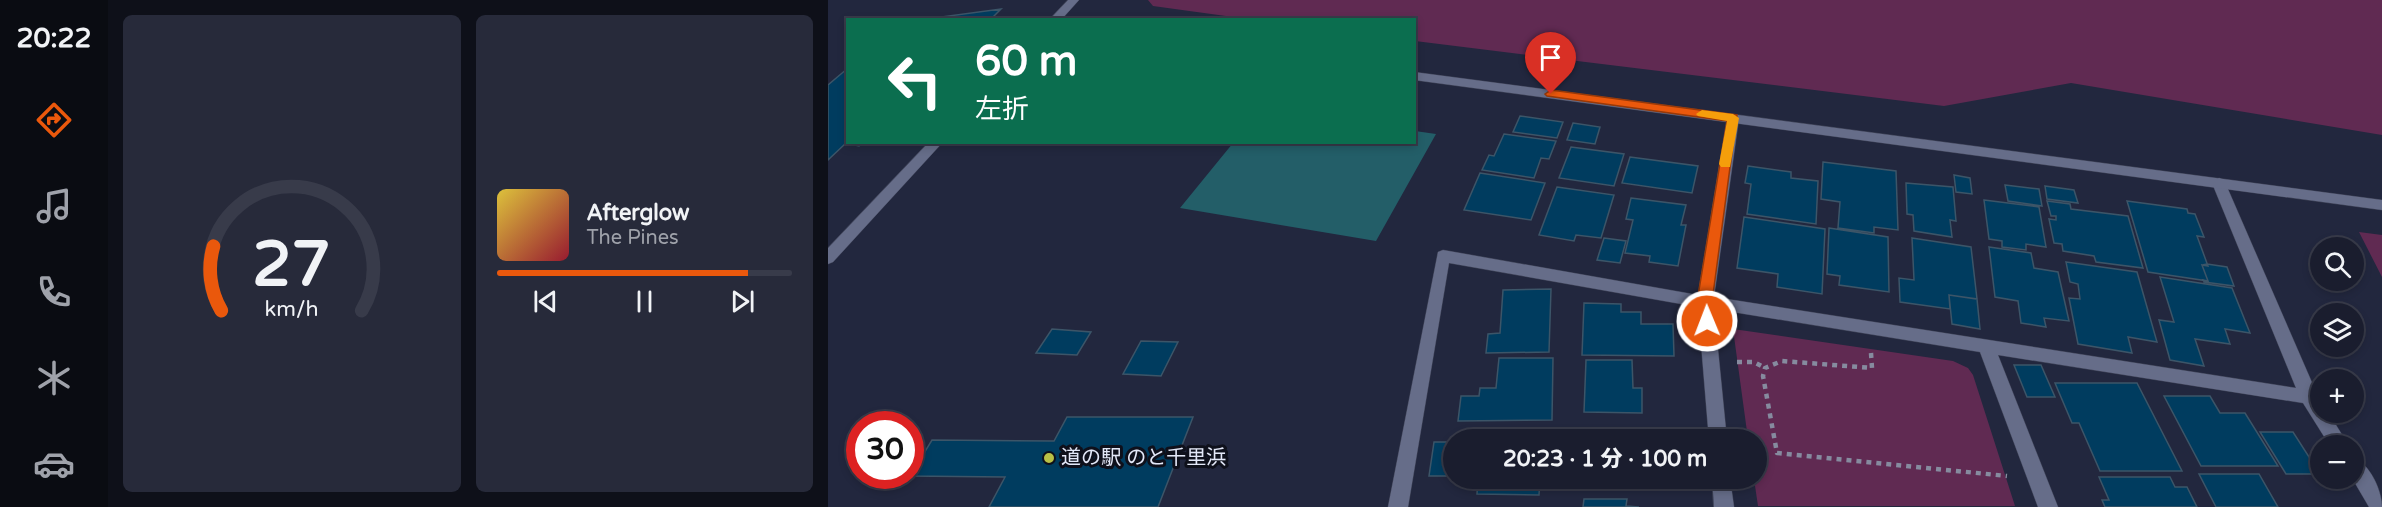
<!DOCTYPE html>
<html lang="ja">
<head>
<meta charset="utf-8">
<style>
	body { margin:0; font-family:"Varela Round","Noto Sans JP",sans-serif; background:#272a3a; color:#f1f3f6; height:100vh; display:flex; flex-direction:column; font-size:22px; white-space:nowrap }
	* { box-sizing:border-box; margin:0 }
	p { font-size:20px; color:#9fa2aa }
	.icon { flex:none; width:33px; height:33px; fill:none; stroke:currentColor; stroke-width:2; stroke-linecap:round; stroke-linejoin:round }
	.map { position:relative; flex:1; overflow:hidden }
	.drawer { display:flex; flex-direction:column; gap:15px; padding:15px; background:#0e1019; width:720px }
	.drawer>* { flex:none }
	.hud { position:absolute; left:18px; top:18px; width:570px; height:126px; border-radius:0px; box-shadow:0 3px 9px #0003,0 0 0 2px #383b4a; background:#0b6e4f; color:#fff; overflow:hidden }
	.controls { position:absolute; left:1482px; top:237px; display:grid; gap:12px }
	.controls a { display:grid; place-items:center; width:54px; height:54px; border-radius:50%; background:#1a1d2e; box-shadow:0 3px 9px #0003,0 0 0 2px #383b4a; font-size:30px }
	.speed { position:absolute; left:18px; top:411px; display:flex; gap:12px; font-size:30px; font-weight:700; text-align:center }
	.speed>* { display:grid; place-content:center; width:78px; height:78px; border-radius:50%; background:#1a1d2e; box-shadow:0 3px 9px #0003,0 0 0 2px #383b4a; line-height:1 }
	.speed .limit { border:9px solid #d22; background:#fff; color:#111 }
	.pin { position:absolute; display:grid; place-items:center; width:51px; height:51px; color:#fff; margin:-62px -26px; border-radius:50% 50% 50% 0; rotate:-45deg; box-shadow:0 0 6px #0007 }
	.pin .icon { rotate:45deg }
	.me { position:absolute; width:66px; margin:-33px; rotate:359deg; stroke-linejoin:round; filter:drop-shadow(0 0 4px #0008) }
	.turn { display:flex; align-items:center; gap:21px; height:126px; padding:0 30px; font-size:27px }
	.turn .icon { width:78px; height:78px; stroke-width:2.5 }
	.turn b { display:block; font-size:42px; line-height:51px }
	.drawer .widget { flex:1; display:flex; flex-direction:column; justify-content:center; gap:9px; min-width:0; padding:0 21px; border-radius:9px; background:#272a3a }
	.drawer .dial { align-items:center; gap:0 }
	.dial svg { height:156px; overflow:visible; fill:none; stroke:#383b4a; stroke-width:7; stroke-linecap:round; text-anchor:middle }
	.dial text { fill:#f1f3f6; stroke:none }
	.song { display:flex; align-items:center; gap:18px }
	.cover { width:72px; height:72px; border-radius:9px; background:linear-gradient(135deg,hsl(50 70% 55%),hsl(350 70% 35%)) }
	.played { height:6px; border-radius:3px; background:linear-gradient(90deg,#ea580c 85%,#383b4a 85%) }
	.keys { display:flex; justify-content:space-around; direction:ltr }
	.drawer .tiles { flex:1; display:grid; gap:15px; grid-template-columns:repeat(2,1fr) }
	.trip { position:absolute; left:615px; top:429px; width:324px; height:60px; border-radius:30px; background:#1a1d2e; box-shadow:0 3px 9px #0003,0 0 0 2px #383b4a; font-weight:800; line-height:60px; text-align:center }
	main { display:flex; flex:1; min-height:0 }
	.dock { display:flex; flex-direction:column; width:108px; justify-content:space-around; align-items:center; background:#0a0c12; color:#9fa2aa }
	.dock .icon { width:42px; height:42px }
	.dock .current { color:#ea580c }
	.dock b { font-size:27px; color:#f1f3f6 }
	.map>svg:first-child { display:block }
	.green { fill:#602a52 }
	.water { fill:#235e68 }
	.building { fill:#003c5f; stroke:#3c5568; stroke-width:1.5 }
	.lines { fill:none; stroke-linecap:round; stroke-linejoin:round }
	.minor-casing { stroke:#3f4357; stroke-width:1 }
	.tertiary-casing { stroke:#3f4357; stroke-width:1 }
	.secondary-casing { stroke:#3f4357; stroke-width:1 }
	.path { stroke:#868b9f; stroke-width:4.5; stroke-dasharray:5 5; stroke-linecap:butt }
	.minor { fill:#666d89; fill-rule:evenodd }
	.tertiary { fill:#666d89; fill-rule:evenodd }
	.secondary { fill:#666d89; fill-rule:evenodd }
	.route { fill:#ea580c; stroke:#983908; stroke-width:1.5 }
	.slow { fill:#f59e0b }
	.poi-dot { fill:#b9c046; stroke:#0e101b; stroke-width:2 }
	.labels { text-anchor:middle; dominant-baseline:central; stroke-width:6; stroke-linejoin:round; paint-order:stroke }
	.near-poi-label { font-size:20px; fill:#e3e8f8; stroke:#0e101b; text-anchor:start }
</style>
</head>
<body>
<main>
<nav class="dock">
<b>20:22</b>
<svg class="icon current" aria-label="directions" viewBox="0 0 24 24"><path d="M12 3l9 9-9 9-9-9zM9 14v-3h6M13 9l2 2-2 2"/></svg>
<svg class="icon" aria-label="music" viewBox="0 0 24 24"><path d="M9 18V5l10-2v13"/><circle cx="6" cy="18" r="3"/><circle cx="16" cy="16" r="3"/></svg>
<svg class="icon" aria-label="phone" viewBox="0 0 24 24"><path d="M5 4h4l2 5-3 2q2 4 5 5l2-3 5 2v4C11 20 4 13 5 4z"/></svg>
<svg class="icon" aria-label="climate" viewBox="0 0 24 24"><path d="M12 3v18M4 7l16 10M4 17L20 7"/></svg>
<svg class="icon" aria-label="car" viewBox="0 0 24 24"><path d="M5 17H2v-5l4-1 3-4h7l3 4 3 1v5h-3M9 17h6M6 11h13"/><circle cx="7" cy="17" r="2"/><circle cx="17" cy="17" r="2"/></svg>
</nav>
<section class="drawer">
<div class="tiles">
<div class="widget dial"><svg viewBox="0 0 100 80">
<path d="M14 69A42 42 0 1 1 86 69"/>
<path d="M14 69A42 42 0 0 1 10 36" stroke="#ea580c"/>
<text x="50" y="56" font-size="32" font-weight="700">27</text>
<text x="50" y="72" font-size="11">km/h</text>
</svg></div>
<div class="widget">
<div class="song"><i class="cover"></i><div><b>Afterglow</b><p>The Pines</p></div></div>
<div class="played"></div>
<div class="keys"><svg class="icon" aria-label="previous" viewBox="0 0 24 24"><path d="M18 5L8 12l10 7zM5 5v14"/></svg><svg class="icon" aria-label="pause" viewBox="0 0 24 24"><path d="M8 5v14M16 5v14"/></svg><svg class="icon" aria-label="next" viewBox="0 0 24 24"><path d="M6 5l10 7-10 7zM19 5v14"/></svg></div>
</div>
</div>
</section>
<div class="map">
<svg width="1554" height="507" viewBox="0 0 1554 507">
	<rect width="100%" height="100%" fill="#22273e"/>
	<path class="green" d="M 320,0 L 1554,0 L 1554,135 L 1243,83 L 1116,106 L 587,41 L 586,20 L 427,20 L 325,6 Z
		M 1531,232 L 1554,235 L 1554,277 Z
		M 905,329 L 1125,361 L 1140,368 L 1145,375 L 1187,506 L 930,506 L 926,479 L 928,478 L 928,440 L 920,439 Z"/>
	<path class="water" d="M 587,131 L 608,134 L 548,241 L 352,208 L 405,143 L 586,142 Z"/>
	<path class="building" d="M 173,9 L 162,20 L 91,20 Z
		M 20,68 L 20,142 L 35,142 L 31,146 L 18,143 L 0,160 L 0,85 Z
		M 692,116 L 735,122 L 729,138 L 685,132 Z
		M 745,123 L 772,127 L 767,144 L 739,140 Z
		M 676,134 L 728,141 L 721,159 L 713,158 L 706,178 L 654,170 L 661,155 L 666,156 Z
		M 743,147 L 796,154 L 786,186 L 731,178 Z
		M 802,157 L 870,166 L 864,193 L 794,183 Z
		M 995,162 L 1068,171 L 1070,230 L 1046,227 L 1046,233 L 1010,228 L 1012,202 L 993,199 Z
		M 920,166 L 963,172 L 963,178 L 990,181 L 988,224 L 919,214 L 923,184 L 917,183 Z
		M 652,173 L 717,183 L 703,220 L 636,210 Z
		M 1126,175 L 1142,178 L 1144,194 L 1128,192 Z
		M 1078,183 L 1125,187 L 1128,221 L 1122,220 L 1124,237 L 1086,231 L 1085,215 L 1079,214 Z
		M 1177,185 L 1211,189 L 1214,206 L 1180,201 Z
		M 1217,186 L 1246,190 L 1250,203 L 1219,199 Z
		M 729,187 L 786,195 L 773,238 L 748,235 L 746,241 L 711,235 Z
		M 803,198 L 858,205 L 853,225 L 858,225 L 850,266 L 821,262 L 822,256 L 797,253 L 805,220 L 798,219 Z
		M 1156,200 L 1211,207 L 1218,247 L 1198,244 L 1198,250 L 1174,247 L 1174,241 L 1161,239 Z
		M 1219,201 L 1242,204 L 1243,209 L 1300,216 L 1315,268 L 1268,262 L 1266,256 L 1235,251 L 1234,244 L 1226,243 L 1221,219 L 1228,220 L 1228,216 L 1223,216 Z
		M 1299,201 L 1359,209 L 1360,213 L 1367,214 L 1376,237 L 1369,236 L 1380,266 L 1374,265 L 1380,281 L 1320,272 Z
		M 916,217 L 997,229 L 994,294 L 949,287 L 950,274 L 909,268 Z
		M 1001,228 L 1060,237 L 1061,292 L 1011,285 L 1012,276 L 999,274 Z
		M 776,238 L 798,241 L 792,263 L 769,260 Z
		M 1084,238 L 1143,247 L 1149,299 L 1121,295 L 1122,309 L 1072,302 L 1071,278 L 1086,280 Z
		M 1161,247 L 1203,253 L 1206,268 L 1230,272 L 1241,321 L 1216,318 L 1218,327 L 1193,323 L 1190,301 L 1167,297 Z
		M 1238,262 L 1309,272 L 1329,342 L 1300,337 L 1304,353 L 1250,344 L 1241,298 L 1252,299 L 1250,284 L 1242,282 Z
		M 1379,264 L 1399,267 L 1406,286 L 1376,282 L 1375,280 L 1380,281 L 1374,265 Z
		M 1332,277 L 1404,288 L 1422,333 L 1397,329 L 1402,344 L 1367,339 L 1376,366 L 1342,360 L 1331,320 L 1346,322 Z
		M 723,289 L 721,352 L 658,353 L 660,334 L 672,333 L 675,290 Z
		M 1121,295 L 1149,299 L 1152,329 L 1124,324 Z
		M 756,303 L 793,304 L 793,312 L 813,312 L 813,324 L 845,324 L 846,356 L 754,355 Z
		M 224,329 L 263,332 L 249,355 L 208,353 Z
		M 313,341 L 350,342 L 333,376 L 295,374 Z
		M 671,358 L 725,358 L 724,420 L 630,421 L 633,396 L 651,396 L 652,388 L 668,388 Z
		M 758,360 L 804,360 L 805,388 L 814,388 L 814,413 L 756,412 Z
		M 1186,365 L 1213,365 L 1227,397 L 1199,397 Z
		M 1227,383 L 1309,383 L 1354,471 L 1272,471 L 1251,423 L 1244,423 Z
		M 1336,396 L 1382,396 L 1392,413 L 1417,413 L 1450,466 L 1373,466 Z
		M 239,417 L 365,417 L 330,507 L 161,507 L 177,477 L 82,476 L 104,440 L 226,441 Z
		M 758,428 L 821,429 L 822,440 L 757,440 Z
		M 1432,432 L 1465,432 L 1492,474 L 1458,474 Z
		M 677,434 L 715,434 L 715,440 L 677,440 Z
		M 606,442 L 626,442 L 626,476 L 601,476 Z
		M 1371,474 L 1431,474 L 1450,507 L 1388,507 Z
		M 1271,477 L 1342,477 L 1347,487 L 1359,487 L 1369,507 L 1277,507 L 1274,500 L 1281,500 Z
		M 650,478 L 712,478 L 711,495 L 649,494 Z
		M 756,499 L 799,499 L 798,506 L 811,507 L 755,507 Z"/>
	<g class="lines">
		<g class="minor-casing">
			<path id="minor" d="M 905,114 L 911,118 L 886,297 L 1468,388 L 1384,183 L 1391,178 L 1396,180 L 1492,401 L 1492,412 L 1500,412 L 1521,446 L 1502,446 L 1475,403 L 1170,355 L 1230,507 L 1210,507 L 1152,352 L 886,309 L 899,440 L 881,440 L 870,307 L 621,263 L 580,507 L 560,507 L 610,252 L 615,250 L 870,295 L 899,118 Z
				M 1526,458 C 1542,464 1554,491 1554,507 L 1541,507 L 1524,478 L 1526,478 Z
				M 884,478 L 902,478 L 906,507 L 886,507 Z"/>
		</g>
		<g class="tertiary-casing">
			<path id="tertiary" d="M 586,72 L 1554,200 L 1554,210 L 586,80 Z"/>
		</g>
		<g class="secondary-casing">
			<path id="secondary" d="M 240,0 L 251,0 L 233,20 L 221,20 Z
				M 101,142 L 115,142 L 5,262 L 0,264 L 0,248 Z"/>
		</g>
		<path class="path" d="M 1043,353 L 1044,368 L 954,361 L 937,368 L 935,376 L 949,453 L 1179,476
			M 909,362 L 926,362 L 937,368"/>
		<use href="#minor" class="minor"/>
		<use href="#tertiary" class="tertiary"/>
		<use href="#secondary" class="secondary"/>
	</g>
	<path class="route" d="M 723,90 L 909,115 L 884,302 L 886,321 L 884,325 L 874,325 L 869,302 L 899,121 L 719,96 L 717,94 Z"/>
	<path class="slow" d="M 874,110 L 905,114 L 911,118 L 902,167 L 893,167 L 891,164 L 899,121 L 870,116 L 868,114 Z"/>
	<circle class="poi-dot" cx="221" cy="458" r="6"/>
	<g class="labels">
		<g class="near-poi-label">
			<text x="233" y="458">道の駅 のと千里浜</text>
		</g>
	</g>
</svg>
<div class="controls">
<a><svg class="icon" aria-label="search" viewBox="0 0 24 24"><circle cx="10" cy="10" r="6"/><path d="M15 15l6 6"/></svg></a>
<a><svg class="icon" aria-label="layers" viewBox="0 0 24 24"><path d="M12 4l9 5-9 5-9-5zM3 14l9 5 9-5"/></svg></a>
<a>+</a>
<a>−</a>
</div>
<div class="speed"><div class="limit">30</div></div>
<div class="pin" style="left:723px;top:94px;background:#d93025"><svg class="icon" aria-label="arrive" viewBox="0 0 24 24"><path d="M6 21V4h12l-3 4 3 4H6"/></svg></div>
<svg class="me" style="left:879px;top:321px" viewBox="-20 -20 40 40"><circle r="17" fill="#ea580c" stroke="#fff" stroke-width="3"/><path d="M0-11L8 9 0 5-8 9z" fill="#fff"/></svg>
<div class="trip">20:23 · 1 分 · 100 m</div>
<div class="hud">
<div class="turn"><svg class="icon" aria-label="left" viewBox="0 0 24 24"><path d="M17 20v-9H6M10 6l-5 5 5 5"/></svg><div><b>60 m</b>左折</div></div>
</div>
</div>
</main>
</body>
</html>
